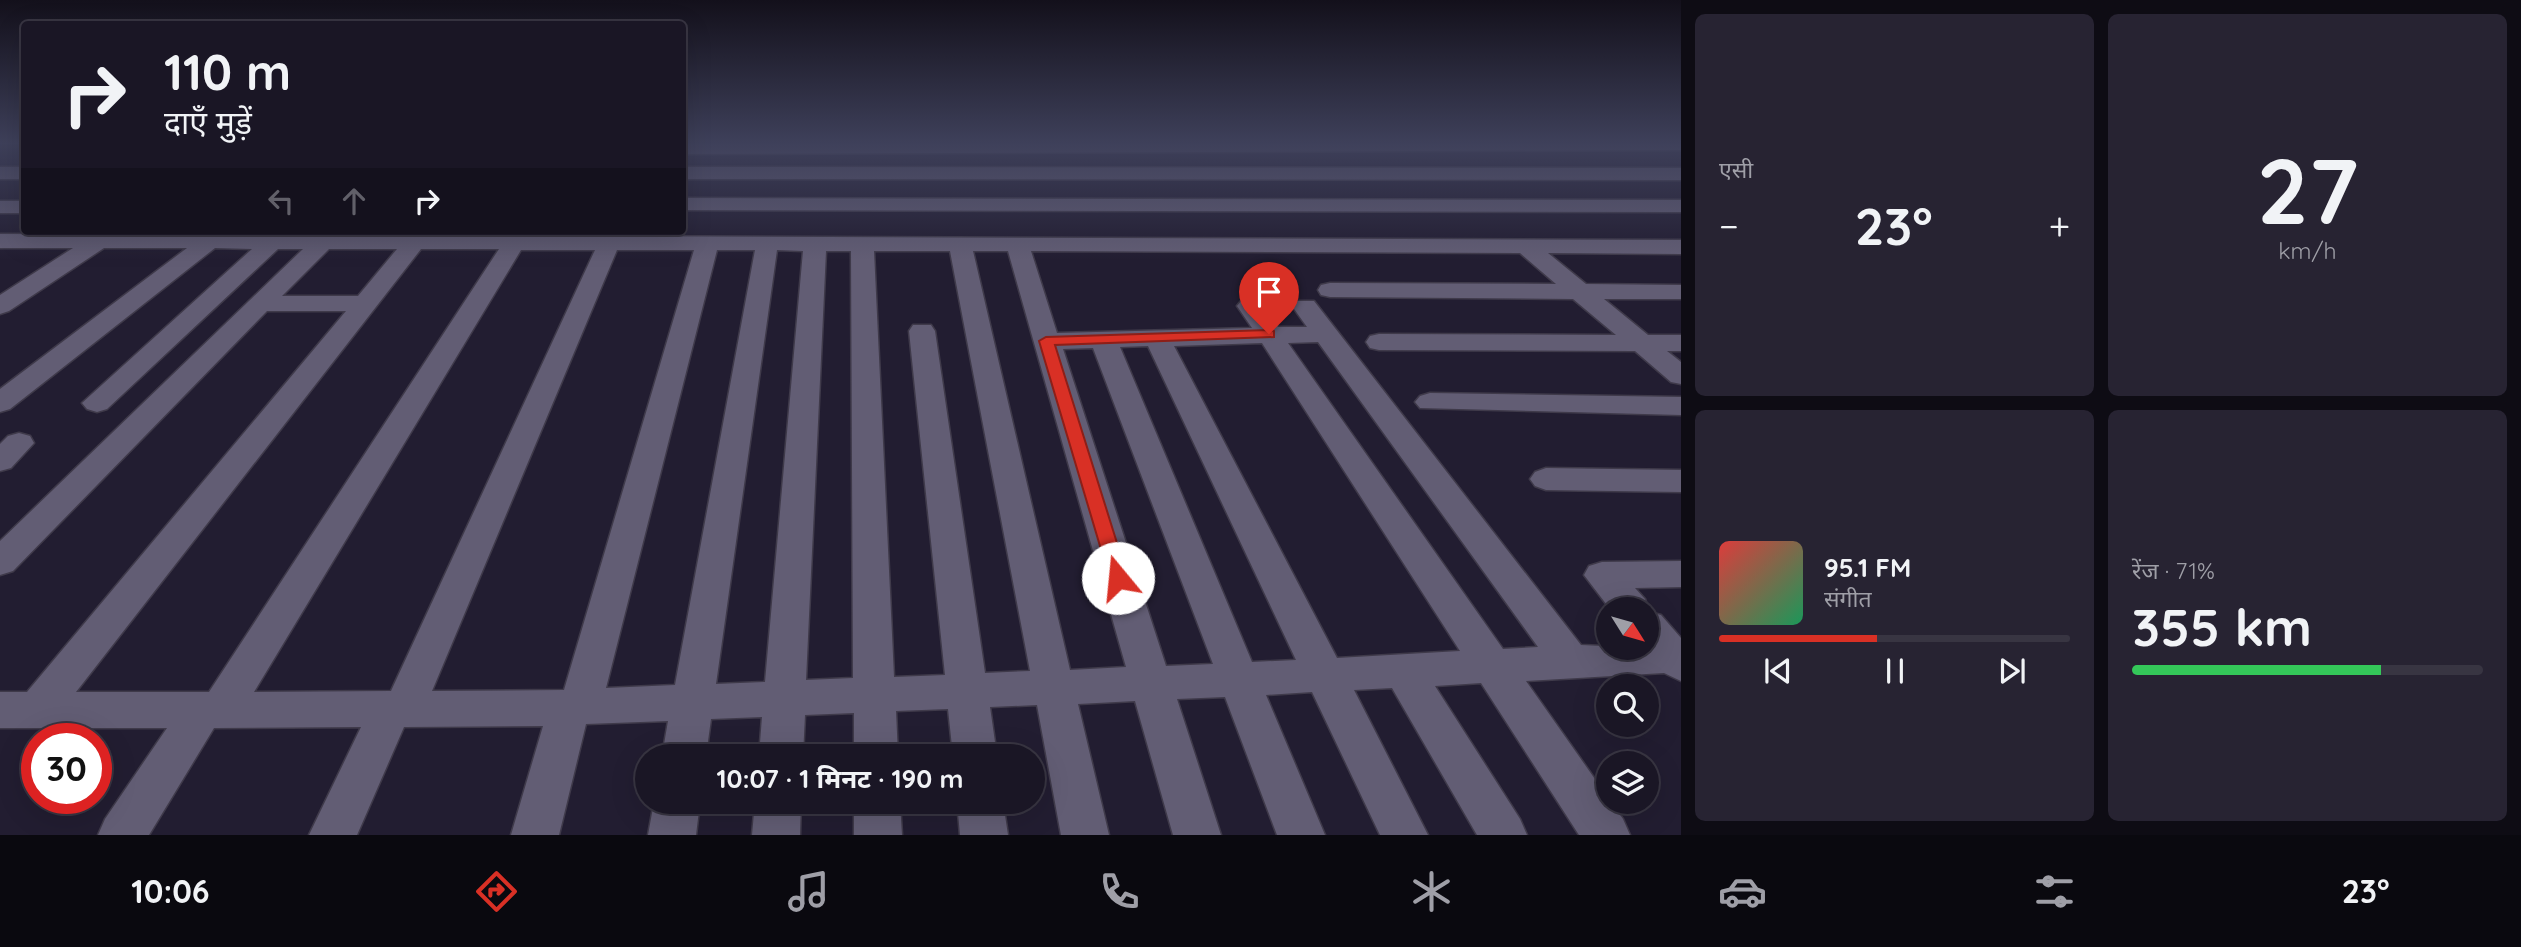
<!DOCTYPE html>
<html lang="hi">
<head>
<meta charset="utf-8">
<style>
	body { margin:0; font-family:Quicksand,"Noto Sans Devanagari",sans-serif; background:#272332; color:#f1f3f6; height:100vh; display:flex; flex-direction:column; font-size:26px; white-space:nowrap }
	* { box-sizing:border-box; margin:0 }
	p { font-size:23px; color:#9f9fa7 }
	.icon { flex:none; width:38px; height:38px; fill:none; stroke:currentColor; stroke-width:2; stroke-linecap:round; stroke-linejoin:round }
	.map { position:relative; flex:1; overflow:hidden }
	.drawer { display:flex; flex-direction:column; gap:14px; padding:14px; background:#0e0c14; width:840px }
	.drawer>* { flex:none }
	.banner { position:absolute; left:21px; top:21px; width:665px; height:214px; border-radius:7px; box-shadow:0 7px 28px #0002,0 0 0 2px #383542; background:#1a1625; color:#f1f3f6; overflow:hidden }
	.needle { width:46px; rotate:127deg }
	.fabs { position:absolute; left:1596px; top:597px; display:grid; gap:14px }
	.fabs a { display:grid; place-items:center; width:63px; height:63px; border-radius:50%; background:#1a1625; box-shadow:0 7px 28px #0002,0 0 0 2px #383542; font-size:35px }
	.speed { position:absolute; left:21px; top:723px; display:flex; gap:14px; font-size:35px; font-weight:700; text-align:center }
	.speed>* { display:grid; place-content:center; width:91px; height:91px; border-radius:50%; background:#1a1625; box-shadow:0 7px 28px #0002,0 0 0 2px #383542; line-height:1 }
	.speed .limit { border:10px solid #d22; background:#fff; color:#111 }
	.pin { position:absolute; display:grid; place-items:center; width:60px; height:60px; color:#fff; margin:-72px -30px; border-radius:50% 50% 50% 0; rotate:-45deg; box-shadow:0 0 7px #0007 }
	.pin .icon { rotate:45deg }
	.me { position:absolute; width:77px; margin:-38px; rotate:343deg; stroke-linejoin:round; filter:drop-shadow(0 0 5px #0008) }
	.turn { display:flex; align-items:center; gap:24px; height:147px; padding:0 28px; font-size:32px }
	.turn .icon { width:91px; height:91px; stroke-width:2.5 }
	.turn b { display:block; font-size:49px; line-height:60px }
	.lanes { display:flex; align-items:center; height:66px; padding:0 28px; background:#0003; justify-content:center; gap:35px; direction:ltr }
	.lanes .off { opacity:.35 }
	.big { font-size:52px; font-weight:700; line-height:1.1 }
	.drawer .widget { flex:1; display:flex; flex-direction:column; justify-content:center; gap:10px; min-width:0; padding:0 24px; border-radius:10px; background:#272332 }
	.drawer .dial { align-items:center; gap:0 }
	.dial b { font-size:91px; line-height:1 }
	.song { display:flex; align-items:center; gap:21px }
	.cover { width:84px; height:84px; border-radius:10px; background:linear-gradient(135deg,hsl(0 70% 55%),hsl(150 70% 35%)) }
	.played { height:7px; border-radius:4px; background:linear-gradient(90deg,#d93025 45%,#383542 45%) }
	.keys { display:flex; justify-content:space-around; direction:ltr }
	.heat { display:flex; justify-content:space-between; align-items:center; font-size:38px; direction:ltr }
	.charge { height:10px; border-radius:5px; background:linear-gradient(90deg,#34c759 71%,#383542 0) }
	.drawer .tiles { flex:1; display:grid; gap:14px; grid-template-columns:repeat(2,1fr) }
	.trip { position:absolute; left:635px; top:744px; width:410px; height:70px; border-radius:35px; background:#1a1625; box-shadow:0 7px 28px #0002,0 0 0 2px #383542; font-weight:700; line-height:70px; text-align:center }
	.tab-bar { display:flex; height:112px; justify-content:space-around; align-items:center; background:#0a090f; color:#9f9fa7 }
	.tab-bar .icon { width:49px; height:49px }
	.tab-bar .active { color:#d93025 }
	.tab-bar b { font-size:32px; color:#f1f3f6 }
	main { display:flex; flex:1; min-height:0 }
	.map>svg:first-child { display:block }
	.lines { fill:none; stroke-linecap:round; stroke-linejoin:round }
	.minor-casing { stroke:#3f3a4a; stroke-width:3 }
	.minor { fill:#625d74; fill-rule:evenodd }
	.route { fill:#d93025; stroke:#8d1f18; stroke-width:2 }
</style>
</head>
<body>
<main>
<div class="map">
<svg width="1681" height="835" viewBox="0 0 1681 835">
	<rect width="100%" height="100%" fill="#221d31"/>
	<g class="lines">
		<g class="minor-casing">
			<path id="minor" d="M 682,143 L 1681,143 L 1681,150 L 682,154 Z
				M 0,167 L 24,167 L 24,179 L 0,179 Z
				M 682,167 L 1681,168 L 1681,180 L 682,179 Z
				M 682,198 L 1681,200 L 1681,212 L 682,210 Z
				M 0,201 L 24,201 L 24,213 L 0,213 Z
				M 0,234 L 1681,240 L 1681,254 L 1548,253 L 1586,284 L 1681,285 L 1681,299 L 1604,299 L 1648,335 L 1681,335 L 1681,351 L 1667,351 L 1681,362 L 1681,384 L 1671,382 L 1635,351 L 1379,350 L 1370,348 L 1366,342 L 1370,336 L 1379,334 L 1616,335 L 1573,299 L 1330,297 L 1321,295 L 1318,290 L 1321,285 L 1330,283 L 1556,284 L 1520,253 L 1031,251 L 1057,333 L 1252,328 L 1237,306 L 1241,301 L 1259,301 L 1278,327 L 1307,327 L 1292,306 L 1296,301 L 1314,301 L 1581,645 L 1647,648 L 1647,609 L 1610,609 L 1584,575 L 1589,566 L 1602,562 L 1681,561 L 1681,587 L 1635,588 L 1645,599 L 1649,612 L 1661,615 L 1681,638 L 1681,681 L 1664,673 L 1526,681 L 1623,819 L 1630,835 L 1579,835 L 1481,683 L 1435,686 L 1520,819 L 1527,835 L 1477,835 L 1392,688 L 1354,690 L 1428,835 L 1380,835 L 1312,692 L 1266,695 L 1325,835 L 1277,835 L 1225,697 L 1177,699 L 1221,835 L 1173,835 L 1135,701 L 1078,704 L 1109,835 L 1061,835 L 1037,705 L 990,707 L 997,756 L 953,756 L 948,709 L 896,711 L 898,756 L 854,756 L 854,713 L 805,715 L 803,756 L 759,756 L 762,717 L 711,719 L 706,756 L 662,756 L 668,721 L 586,724 L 559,835 L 511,835 L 543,726 L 404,727 L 357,835 L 309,835 L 361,727 L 214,728 L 149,835 L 98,835 L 105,819 L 167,728 L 0,728 L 0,692 L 27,692 L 346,311 L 267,311 L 13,571 L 0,575 L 0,541 L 303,249 L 278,249 L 107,409 L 97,412 L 87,409 L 82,403 L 252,249 L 215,248 L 10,409 L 0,412 L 0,389 L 187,248 L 104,248 L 9,311 L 0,314 L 0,295 L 73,248 L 0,248 ZM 329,249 L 397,249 L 358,296 L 282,296 ZM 421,249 L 499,249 L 209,692 L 76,692 ZM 521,250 L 595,250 L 391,691 L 254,692 ZM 617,250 L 694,250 L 564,690 L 432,691 ZM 717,250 L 755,250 L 675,685 L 606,688 ZM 777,250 L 803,251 L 765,682 L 716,684 ZM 826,251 L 851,251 L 853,678 L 806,680 ZM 874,251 L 950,251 L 1030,671 L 985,673 L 935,331 L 931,325 L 913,325 L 909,331 L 945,675 L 894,677 ZM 973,251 L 1008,251 L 1126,667 L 1070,670 ZM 1318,342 L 1538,647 L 1503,649 L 1288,343 ZM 1262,343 L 1460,651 L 1337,658 L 1174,346 ZM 1148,346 L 1296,660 L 1252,662 L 1120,347 ZM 1093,348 L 1213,664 L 1166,666 L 1063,349 Z
				M 1430,393 L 1681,397 L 1681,415 L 1420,408 L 1415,402 L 1420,396 Z
				M 19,433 L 30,436 L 34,443 L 11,468 L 0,471 L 0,444 L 8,436 Z
				M 1546,468 L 1681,470 L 1681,492 L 1546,490 L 1535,486 L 1530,479 L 1535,472 Z
				M 654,802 L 700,802 L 696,835 L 648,835 Z
				M 755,802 L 801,802 L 800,835 L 752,835 Z
				M 854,802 L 900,802 L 902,835 L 854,835 Z
				M 957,802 L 1003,802 L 1008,835 L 960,835 Z"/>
		</g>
		<use href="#minor" class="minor"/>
	</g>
	<linearGradient id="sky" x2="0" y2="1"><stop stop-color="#13101b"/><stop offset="0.55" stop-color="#3e405a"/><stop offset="1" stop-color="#3e405a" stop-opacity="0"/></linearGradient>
	<rect width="1681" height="260" fill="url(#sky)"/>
	<path class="route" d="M 1269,330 L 1274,331 L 1274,337 L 1055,345 L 1128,578 L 1125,583 L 1111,583 L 1039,341 L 1046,337 Z"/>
</svg>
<div class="fabs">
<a><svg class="needle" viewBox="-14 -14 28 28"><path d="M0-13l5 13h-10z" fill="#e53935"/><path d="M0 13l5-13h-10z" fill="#9f9fa7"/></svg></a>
<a><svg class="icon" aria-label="search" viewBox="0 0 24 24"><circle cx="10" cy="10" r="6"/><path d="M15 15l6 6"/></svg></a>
<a><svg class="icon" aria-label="layers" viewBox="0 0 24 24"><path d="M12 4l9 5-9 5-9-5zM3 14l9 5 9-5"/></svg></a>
</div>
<div class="speed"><div class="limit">30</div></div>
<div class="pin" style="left:1269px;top:334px;background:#d93025"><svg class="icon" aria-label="arrive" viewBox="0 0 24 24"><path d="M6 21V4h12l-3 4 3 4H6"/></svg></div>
<svg class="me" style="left:1118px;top:578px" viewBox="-20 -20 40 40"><circle r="19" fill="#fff"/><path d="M0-13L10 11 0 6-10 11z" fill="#d93025"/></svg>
<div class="trip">10:07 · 1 मिनट · 190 m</div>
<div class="banner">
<div class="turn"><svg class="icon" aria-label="right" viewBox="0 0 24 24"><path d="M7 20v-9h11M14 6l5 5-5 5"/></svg><div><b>110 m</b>दाएँ मुड़ें</div></div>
<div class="lanes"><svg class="icon off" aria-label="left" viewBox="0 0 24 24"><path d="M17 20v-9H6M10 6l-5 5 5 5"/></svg><svg class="icon off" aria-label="ahead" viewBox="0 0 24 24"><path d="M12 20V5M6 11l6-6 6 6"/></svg><svg class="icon" aria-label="right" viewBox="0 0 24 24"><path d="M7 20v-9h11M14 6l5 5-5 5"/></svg></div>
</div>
</div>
<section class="drawer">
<div class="tiles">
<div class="widget"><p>एसी</p>
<div class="heat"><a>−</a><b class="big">23°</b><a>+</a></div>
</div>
<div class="widget dial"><b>27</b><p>km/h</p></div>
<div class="widget">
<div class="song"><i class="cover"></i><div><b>95.1 FM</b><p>संगीत</p></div></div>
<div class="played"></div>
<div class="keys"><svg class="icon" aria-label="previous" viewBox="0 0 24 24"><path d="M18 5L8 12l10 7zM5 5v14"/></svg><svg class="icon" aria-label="pause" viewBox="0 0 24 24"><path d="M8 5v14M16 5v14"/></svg><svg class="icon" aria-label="next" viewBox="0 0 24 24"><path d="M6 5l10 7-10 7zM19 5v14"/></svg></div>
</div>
<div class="widget"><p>रेंज · 71%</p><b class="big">355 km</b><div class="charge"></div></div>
</div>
</section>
</main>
<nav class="tab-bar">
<b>10:06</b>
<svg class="icon active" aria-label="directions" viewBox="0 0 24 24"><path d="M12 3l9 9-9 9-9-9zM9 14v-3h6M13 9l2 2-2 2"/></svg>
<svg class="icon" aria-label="music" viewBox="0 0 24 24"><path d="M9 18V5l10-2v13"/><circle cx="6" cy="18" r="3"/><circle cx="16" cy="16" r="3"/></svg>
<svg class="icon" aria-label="phone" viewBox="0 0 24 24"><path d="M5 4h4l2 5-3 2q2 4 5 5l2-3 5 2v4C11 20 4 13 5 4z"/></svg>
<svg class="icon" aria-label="climate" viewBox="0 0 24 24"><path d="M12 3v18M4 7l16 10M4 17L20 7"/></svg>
<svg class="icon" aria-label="car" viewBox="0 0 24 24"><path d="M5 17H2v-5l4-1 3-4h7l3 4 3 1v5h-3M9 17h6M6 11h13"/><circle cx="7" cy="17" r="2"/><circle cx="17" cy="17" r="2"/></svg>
<svg class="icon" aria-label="filters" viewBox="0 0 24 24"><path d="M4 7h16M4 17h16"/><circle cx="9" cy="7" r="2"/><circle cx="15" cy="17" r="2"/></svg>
<b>23°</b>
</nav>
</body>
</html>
